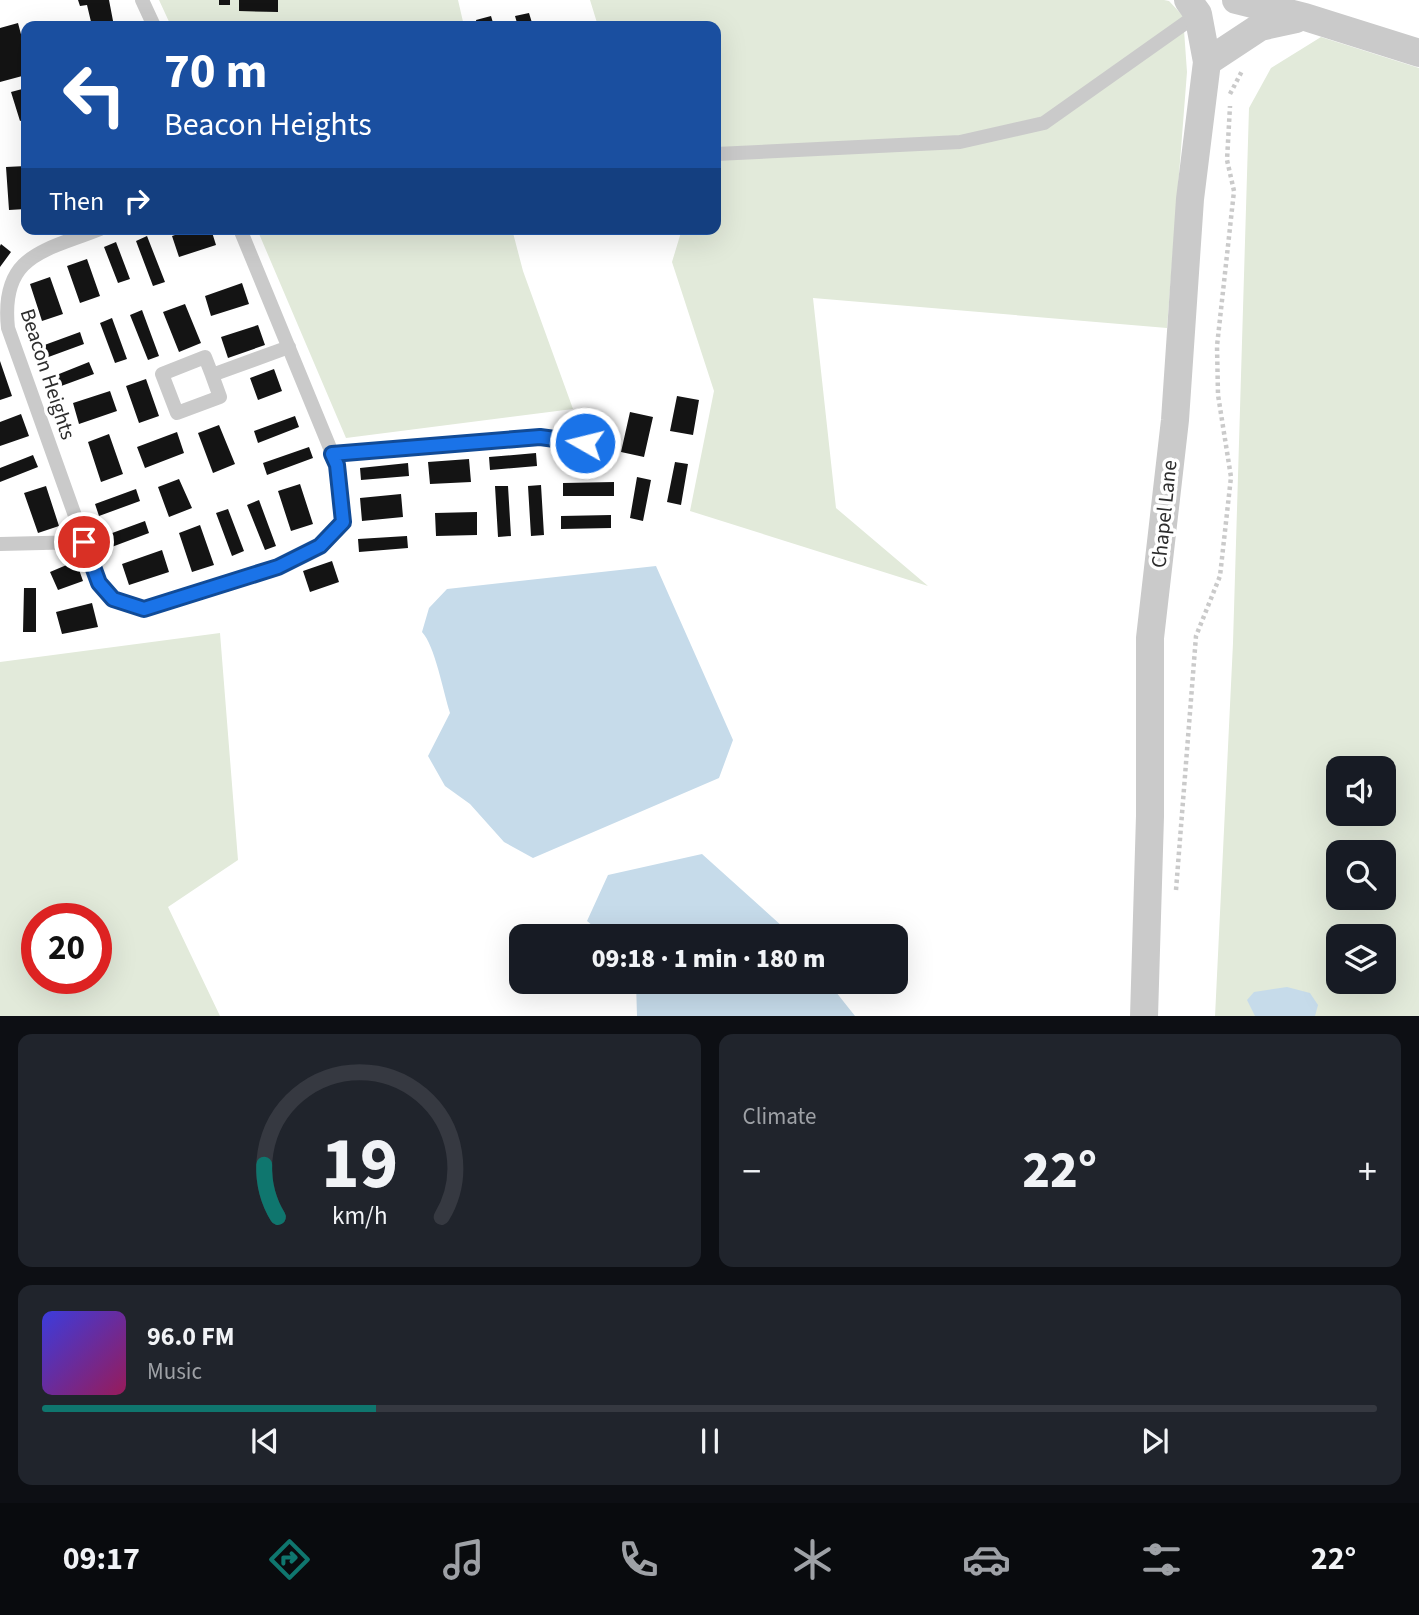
<!DOCTYPE html>
<html lang="en">
<head>
<meta charset="utf-8">
<style>
	body { margin:0; font-family:"Source Sans 3",sans-serif; background:#20242c; color:#f1f3f6; height:100vh; display:flex; flex-direction:column; font-size:26px; white-space:nowrap }
	* { box-sizing:border-box; margin:0 }
	p { font-size:23px; color:#9ea1a6 }
	.icon { flex:none; width:38px; height:38px; fill:none; stroke:currentColor; stroke-width:2; stroke-linecap:round; stroke-linejoin:round }
	.map { position:relative; height:1016px; overflow:hidden }
	.details { display:flex; flex-direction:column; gap:18px; padding:18px; background:#0d0f14; flex:1 }
	.details>* { flex:none }
	.hud { position:absolute; left:21px; top:21px; width:700px; height:214px; border-radius:14px; box-shadow:0 7px 28px #0002; background:#1a4fa0; color:#fff; overflow:hidden }
	.buttons { position:absolute; left:1326px; top:756px; display:grid; gap:14px }
	.buttons a { display:grid; place-items:center; width:70px; height:70px; border-radius:14px; background:#171b24; box-shadow:0 7px 28px #0002; font-size:35px }
	.speed { position:absolute; left:21px; top:903px; display:flex; gap:14px; font-size:35px; font-weight:700; text-align:center }
	.speed>* { display:grid; place-content:center; width:91px; height:91px; border-radius:50%; background:#171b24; box-shadow:0 7px 28px #0002; line-height:1 }
	.speed .limit { border:10px solid #d22; background:#fff; color:#111 }
	.pin { position:absolute; display:grid; place-items:center; width:60px; height:60px; color:#fff; margin:-30px; border:4px solid #fff; border-radius:50%; box-shadow:0 2px 7px #0007 }
	.me { position:absolute; width:77px; margin:-38px; rotate:278deg; stroke-linejoin:round; filter:drop-shadow(0 0 5px #0008) }
	.turn { display:flex; align-items:center; gap:24px; height:147px; padding:0 28px; font-size:32px }
	.turn .icon { width:91px; height:91px; stroke-width:2.5 }
	.turn b { display:block; font-size:49px; line-height:60px }
	.then { display:flex; align-items:center; height:66px; padding:0 28px; background:#0003; gap:14px; font-size:26px }
	.big { font-size:52px; font-weight:800; line-height:1.1 }
	.details .card { flex:1; display:flex; flex-direction:column; justify-content:center; gap:10px; min-width:0; padding:0 24px; border-radius:14px; background:#20242c }
	.details .dial { align-items:center; gap:0 }
	.dial svg { height:182px; overflow:visible; fill:none; stroke:#363941; stroke-width:7; stroke-linecap:round; text-anchor:middle }
	.dial text { fill:#f1f3f6; stroke:none }
	.song { display:flex; align-items:center; gap:21px }
	.cover { width:84px; height:84px; border-radius:10px; background:linear-gradient(135deg,hsl(240 70% 55%),hsl(330 70% 35%)) }
	.played { height:7px; border-radius:4px; background:linear-gradient(90deg,#0f766e 25%,#363941 25%) }
	.keys { display:flex; justify-content:space-around; direction:ltr }
	.heat { display:flex; justify-content:space-between; align-items:center; font-size:38px; direction:ltr }
	.details .tiles { flex:1; display:grid; gap:18px; grid-template-columns:1fr 1fr }
	.card:last-child { grid-column:span 2 }
	.trip { position:absolute; left:509px; top:924px; width:399px; height:70px; border-radius:14px; background:#171b24; box-shadow:0 7px 28px #0002; font-weight:800; line-height:70px; text-align:center }
	.dock { display:flex; height:112px; justify-content:space-around; align-items:center; background:#090b0e; color:#9ea1a6 }
	.dock .icon { width:49px; height:49px }
	.dock .active { color:#0f766e }
	.dock b { font-size:32px; color:#f1f3f6 }
	.map>svg:first-child { display:block }
	.green { fill:#e2eada; fill-rule:evenodd }
	.water { fill:#c6dbea }
	.building { fill:#141414 }
	.lines { fill:none; stroke-linecap:round; stroke-linejoin:round }
	.path { stroke:#cacaca; stroke-width:4.5; stroke-dasharray:3.5 3.5; stroke-linecap:butt }
	.service { stroke:#cacaca; stroke-width:14 }
	.minor { stroke:#cacaca; stroke-width:28 }
	.route-casing { stroke:#114b97; stroke-width:18 }
	.route { stroke:#1a73e8; stroke-width:12 }
	.labels { text-anchor:middle; dominant-baseline:central; stroke-width:7; stroke-linejoin:round; paint-order:stroke }
	.street-label { font-size:21px; fill:#2d2d2d; stroke:#fff }
</style>
</head>
<body>
<div class="map">
<svg width="1419" height="1017" viewBox="0 0 1419 1017">
	<rect width="100%" height="100%" fill="#fff"/>
	<path class="green" d="M 159,0 L 458,0 L 464,26 L 171,26 Z
		M 590,0 L 1164,0 L 1169,1 L 1183,16 L 1187,72 L 1167,328 L 813,298 L 836,508 L 928,586 L 690,511 L 714,391 L 672,262 L 682,229 L 716,229 L 716,26 L 598,26 Z
		M 1321,37 L 1419,68 L 1419,1016 L 1215,1017 L 1233,643 L 1249,108 L 1271,68 ZM 1339,768 L 1384,768 L 1384,814 L 1339,814 ZM 1339,852 L 1384,852 L 1384,898 L 1339,898 ZM 1339,936 L 1384,936 L 1384,982 L 1339,982 Z
		M 257,229 L 512,229 L 523,271 L 573,409 L 346,438 Z
		M 220,633 L 238,860 L 168,907 L 220,1016 L 0,1016 L 0,662 ZM 37,919 L 96,919 L 96,978 L 37,978 Z"/>
	<path class="water" d="M 656,566 L 733,740 L 719,778 L 533,858 L 504,842 L 470,804 L 445,786 L 428,756 L 450,713 C 443,691 435,646 422,632 L 429,608 L 447,589 Z
		M 702,854 L 793,936 L 605,936 L 587,921 L 608,875 Z
		M 636,982 L 828,982 L 855,1016 L 637,1016 Z
		M 1287,987 L 1310,993 L 1318,1005 L 1315,1016 L 1255,1016 L 1247,1000 L 1254,992 Z"/>
	<path class="building" d="M 78,0 L 109,0 L 114,26 L 92,26 L 87,5 L 80,6 Z
		M 219,0 L 230,0 L 230,5 L 219,5 Z
		M 239,0 L 278,0 L 278,12 L 239,11 Z
		M 529,13 L 533,26 L 507,26 L 517,23 L 515,16 Z
		M 491,16 L 494,26 L 477,26 L 476,20 Z
		M 18,23 L 26,53 L 26,75 L 0,82 L 0,28 Z
		M 26,88 L 26,119 L 20,121 L 11,92 Z
		M 26,166 L 26,209 L 9,210 L 6,167 Z
		M 193,229 L 211,229 L 216,245 L 179,257 L 172,236 Z
		M 147,236 L 165,282 L 153,286 L 136,241 Z
		M 116,242 L 130,279 L 118,283 L 104,247 Z
		M 1,244 L 11,252 L 0,267 L 0,246 Z
		M 87,259 L 100,296 L 80,303 L 67,266 Z
		M 50,277 L 63,314 L 42,321 L 30,284 Z
		M 242,283 L 249,304 L 211,316 L 205,296 Z
		M 185,304 L 201,343 L 179,352 L 163,312 Z
		M 142,310 L 159,356 L 148,360 L 130,315 Z
		M 112,318 L 127,359 L 115,363 L 100,323 Z
		M 258,325 L 265,345 L 228,358 L 221,337 Z
		M 80,332 L 84,344 L 43,359 L 39,347 Z
		M 0,361 L 12,396 L 0,400 Z
		M 89,362 L 94,374 L 53,389 L 49,378 Z
		M 274,369 L 282,391 L 258,400 L 250,378 Z
		M 146,379 L 159,416 L 139,423 L 126,386 Z
		M 110,391 L 117,411 L 79,424 L 73,403 Z
		M 677,396 L 699,400 L 693,435 L 670,431 Z
		M 630,412 L 653,417 L 644,457 L 621,452 Z
		M 21,414 L 29,436 L 0,446 L 0,422 Z
		M 295,416 L 299,427 L 258,443 L 254,431 Z
		M 219,425 L 235,464 L 213,473 L 198,433 Z
		M 177,432 L 184,453 L 145,468 L 137,447 Z
		M 109,434 L 123,474 L 101,482 L 88,442 Z
		M 309,447 L 313,458 L 267,475 L 263,463 Z
		M 536,453 L 537,466 L 490,470 L 489,457 Z
		M 33,455 L 38,467 L 0,482 L 0,468 Z
		M 469,459 L 471,482 L 430,484 L 428,462 Z
		M 675,462 L 688,464 L 681,505 L 667,502 Z
		M 408,463 L 409,476 L 361,480 L 360,468 Z
		M 637,477 L 651,480 L 643,521 L 630,518 Z
		M 179,479 L 192,508 L 169,517 L 158,487 Z
		M 614,482 L 614,496 L 563,496 L 563,483 Z
		M 300,484 L 313,524 L 291,531 L 278,491 Z
		M 541,485 L 544,535 L 531,536 L 528,486 Z
		M 46,486 L 59,526 L 38,533 L 24,493 Z
		M 495,486 L 508,486 L 511,536 L 498,537 Z
		M 136,489 L 140,501 L 99,516 L 95,504 Z
		M 401,494 L 403,517 L 362,521 L 360,498 Z
		M 259,500 L 276,546 L 265,550 L 247,505 Z
		M 228,509 L 244,551 L 232,556 L 216,513 Z
		M 477,512 L 477,535 L 436,536 L 435,513 Z
		M 611,515 L 611,528 L 561,529 L 561,516 Z
		M 145,521 L 149,533 L 109,548 L 104,536 Z
		M 200,525 L 214,565 L 192,572 L 179,533 Z
		M 407,536 L 408,548 L 359,552 L 358,539 Z
		M 162,550 L 169,572 L 129,585 L 122,564 Z
		M 76,561 L 83,581 L 58,590 L 50,572 Z
		M 332,561 L 339,582 L 310,592 L 303,571 Z
		M 24,588 L 36,588 L 36,632 L 23,632 Z
		M 92,603 L 98,627 L 62,634 L 56,612 Z"/>
	<g class="lines">
		<path class="path" d="M 1230,94 L 1242,71
			M 1176,890 L 1196,636 L 1220,576 L 1231,477 L 1218,395 L 1217,346 L 1234,191 L 1227,160 L 1230,106"/>
		<path class="service" d="M 142,0 L 154,26
			M 716,154 L 960,142 L 1044,123 L 1198,14
			M 100,229 C 45,251 0,254 8,328 L 99,583 L 113,599 L 144,609 L 278,567 L 320,546 L 343,522 L 337,465 L 240,229
			M 212,375 L 205,357 L 162,374 L 177,413 L 220,397 L 212,375 L 289,347
			M 332,454 L 540,437 L 585,443
			M 0,544 L 84,542"/>
		<path class="minor" d="M 1236,0 L 1305,17 L 1419,53
			M 1207,62 L 1260,27 L 1296,19
			M 1144,1017 L 1150,816 L 1150,638 L 1175,420 L 1190,199 L 1207,62 L 1198,14 L 1188,0"/>
	</g>
	<g class="lines">
		<g class="route-casing">
			<path id="route" d="M 84,542 L 99,583 L 113,599 L 144,609 L 278,567 L 320,546 L 343,522 L 337,465 L 332,454 L 540,437 L 585,443"/>
		</g>
		<use href="#route" class="route"/>
	</g>
	<g class="labels">
		<g class="street-label">
			<text transform="translate(48 374) rotate(72)">Beacon Heights</text>
			<text transform="translate(1164 514) rotate(-84)">Chapel Lane</text>
		</g>
	</g>
</svg>
<div class="buttons">
<a><svg class="icon" aria-label="sound" viewBox="0 0 24 24"><path d="M4 9h4l5-4v14l-5-4H4zM17 9q2 3 0 6"/></svg></a>
<a><svg class="icon" aria-label="search" viewBox="0 0 24 24"><circle cx="10" cy="10" r="6"/><path d="M15 15l6 6"/></svg></a>
<a><svg class="icon" aria-label="layers" viewBox="0 0 24 24"><path d="M12 4l9 5-9 5-9-5zM3 14l9 5 9-5"/></svg></a>
</div>
<div class="speed"><div class="limit">20</div></div>
<div class="pin" style="left:84px;top:542px;background:#d93025"><svg class="icon" aria-label="arrive" viewBox="0 0 24 24"><path d="M6 21V4h12l-3 4 3 4H6"/></svg></div>
<svg class="me" style="left:585px;top:443px" viewBox="-20 -20 40 40"><circle r="17" fill="#1a73e8" stroke="#fff" stroke-width="3"/><path d="M0-11L8 9 0 5-8 9z" fill="#fff"/></svg>
<div class="trip">09:18 · 1 min · 180 m</div>
<div class="hud">
<div class="turn"><svg class="icon" aria-label="left" viewBox="0 0 24 24"><path d="M17 20v-9H6M10 6l-5 5 5 5"/></svg><div><b>70 m</b>Beacon Heights</div></div>
<div class="then">Then<svg class="icon" aria-label="right" viewBox="0 0 24 24"><path d="M7 20v-9h11M14 6l5 5-5 5"/></svg></div>
</div>
</div>
<section class="details">
<div class="tiles">
<div class="card dial"><svg viewBox="0 0 100 80">
<path d="M14 69A42 42 0 1 1 86 69"/>
<path d="M14 69A42 42 0 0 1 8 46" stroke="#0f766e"/>
<text x="50" y="56" font-size="32" font-weight="700">19</text>
<text x="50" y="72" font-size="11">km/h</text>
</svg></div>
<div class="card"><p>Climate</p>
<div class="heat"><a>−</a><b class="big">22°</b><a>+</a></div>
</div>
<div class="card">
<div class="song"><i class="cover"></i><div><b>96.0 FM</b><p>Music</p></div></div>
<div class="played"></div>
<div class="keys"><svg class="icon" aria-label="previous" viewBox="0 0 24 24"><path d="M18 5L8 12l10 7zM5 5v14"/></svg><svg class="icon" aria-label="pause" viewBox="0 0 24 24"><path d="M8 5v14M16 5v14"/></svg><svg class="icon" aria-label="next" viewBox="0 0 24 24"><path d="M6 5l10 7-10 7zM19 5v14"/></svg></div>
</div>
</div>
</section>
<nav class="dock">
<b>09:17</b>
<svg class="icon active" aria-label="directions" viewBox="0 0 24 24"><path d="M12 3l9 9-9 9-9-9zM9 14v-3h6M13 9l2 2-2 2"/></svg>
<svg class="icon" aria-label="music" viewBox="0 0 24 24"><path d="M9 18V5l10-2v13"/><circle cx="6" cy="18" r="3"/><circle cx="16" cy="16" r="3"/></svg>
<svg class="icon" aria-label="phone" viewBox="0 0 24 24"><path d="M5 4h4l2 5-3 2q2 4 5 5l2-3 5 2v4C11 20 4 13 5 4z"/></svg>
<svg class="icon" aria-label="climate" viewBox="0 0 24 24"><path d="M12 3v18M4 7l16 10M4 17L20 7"/></svg>
<svg class="icon" aria-label="car" viewBox="0 0 24 24"><path d="M5 17H2v-5l4-1 3-4h7l3 4 3 1v5h-3M9 17h6M6 11h13"/><circle cx="7" cy="17" r="2"/><circle cx="17" cy="17" r="2"/></svg>
<svg class="icon" aria-label="filters" viewBox="0 0 24 24"><path d="M4 7h16M4 17h16"/><circle cx="9" cy="7" r="2"/><circle cx="15" cy="17" r="2"/></svg>
<b>22°</b>
</nav>
</body>
</html>
